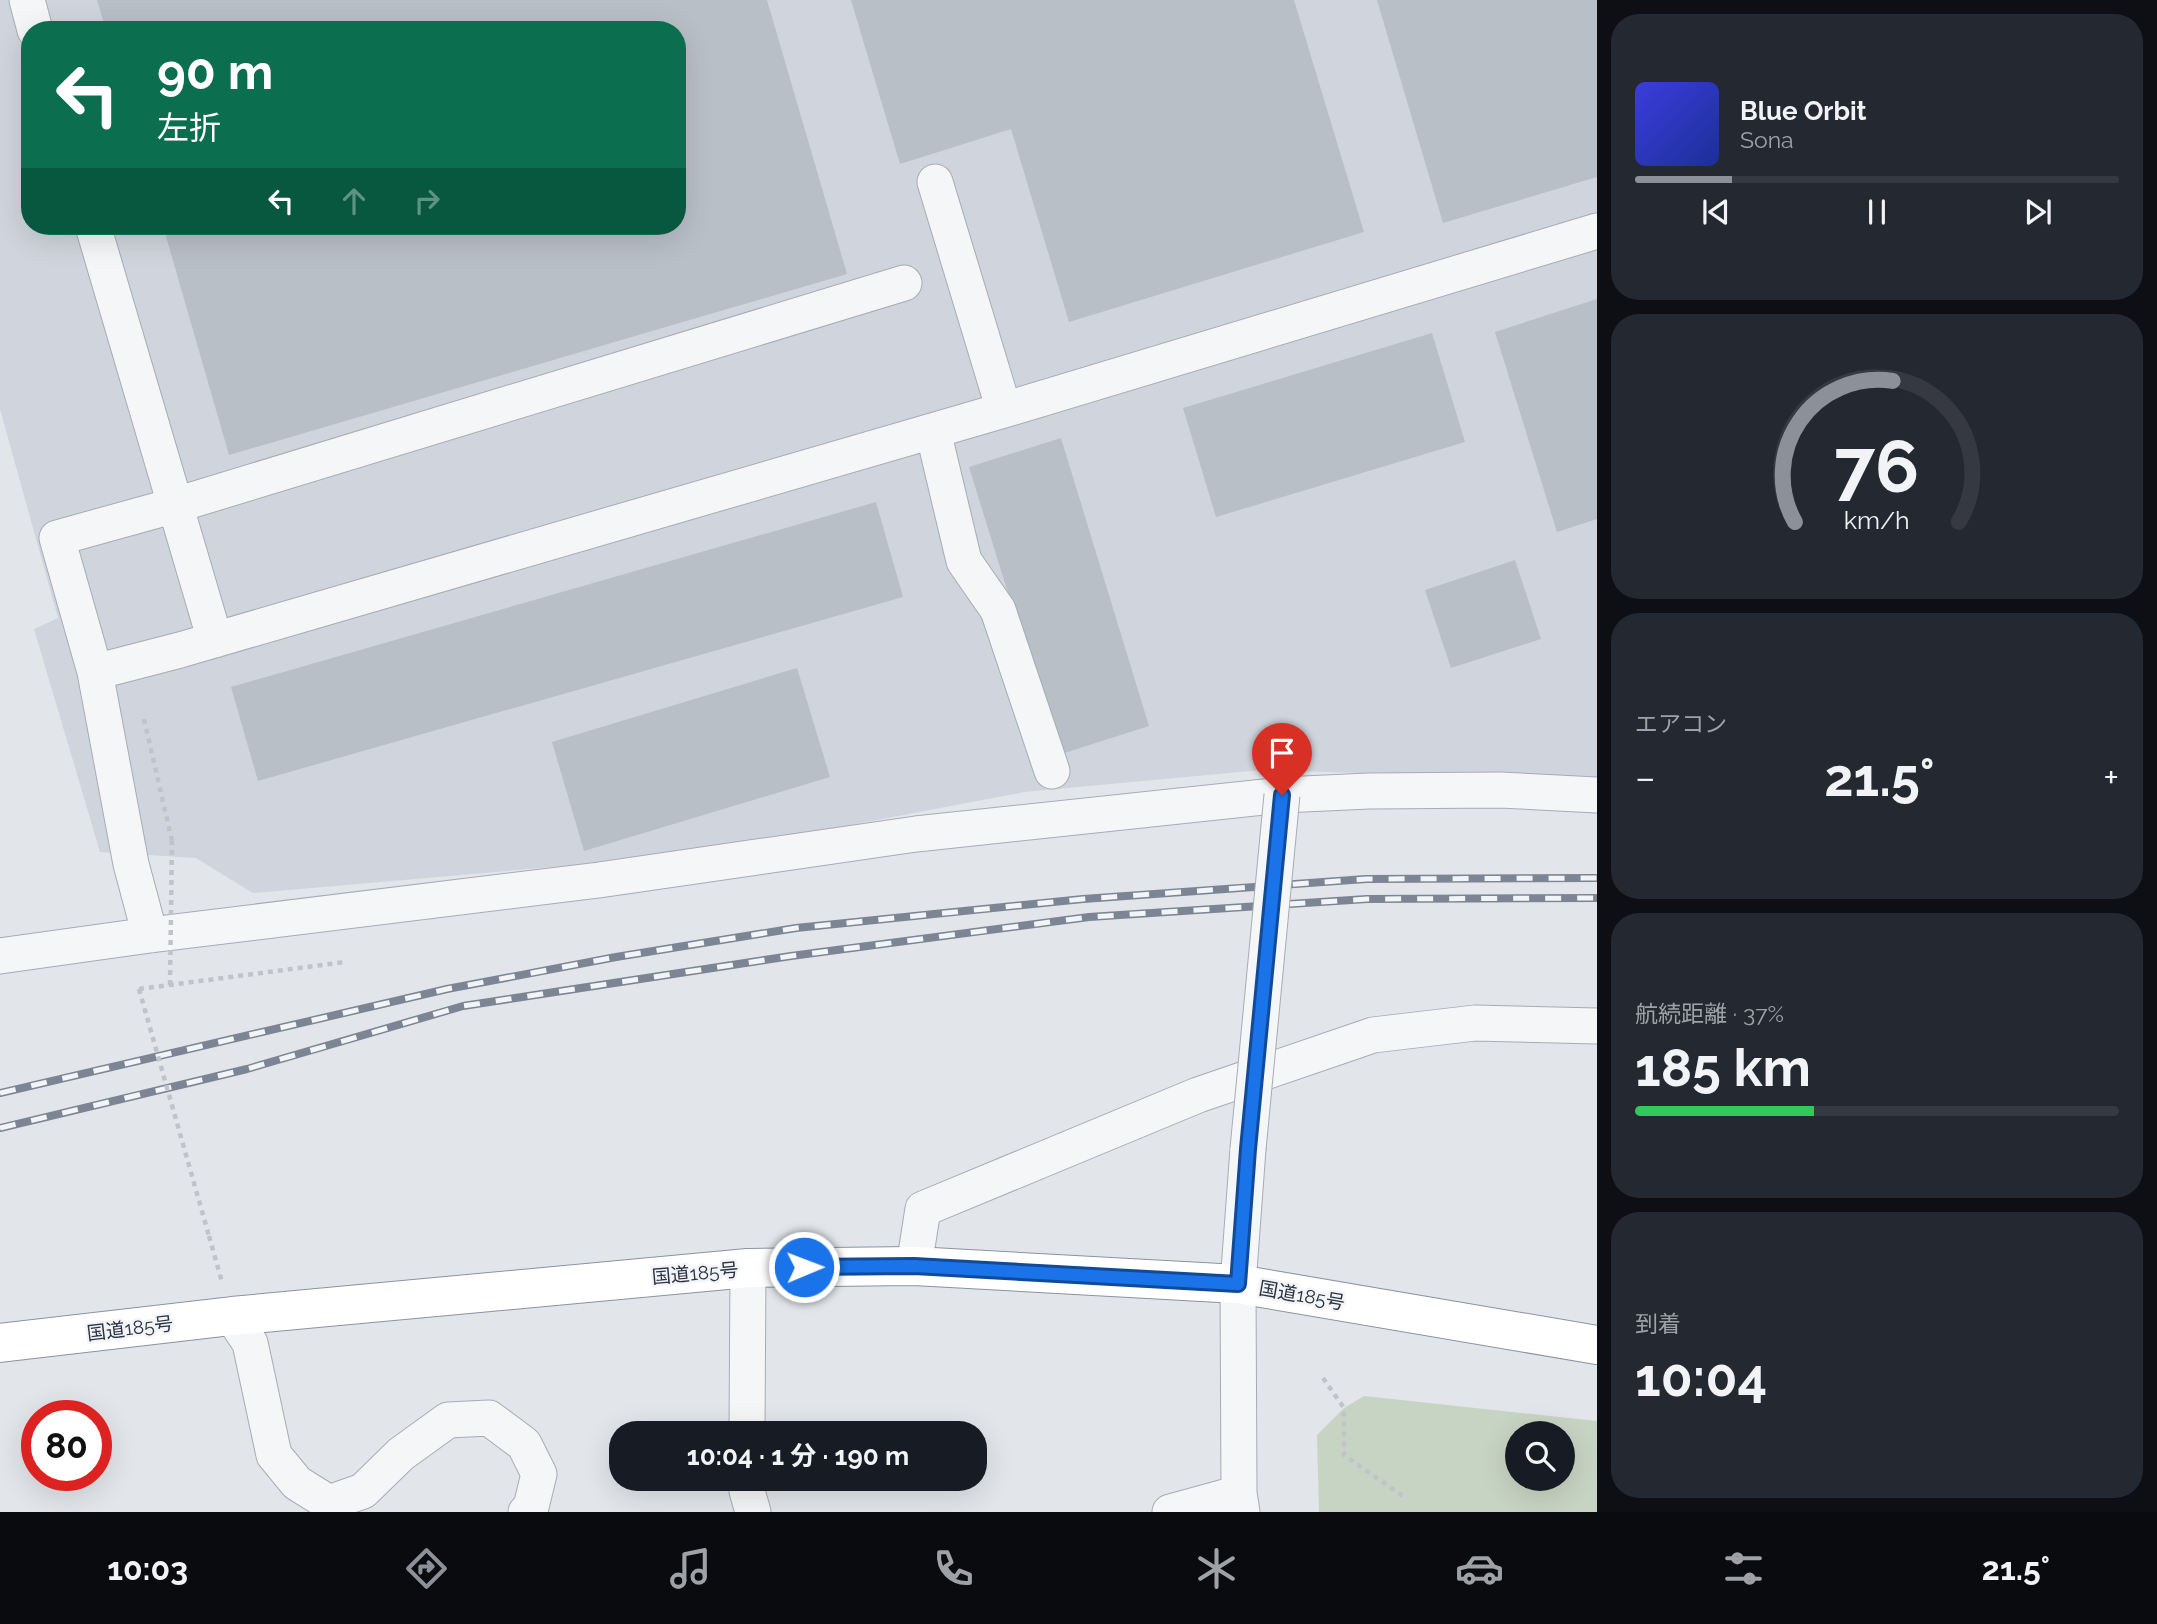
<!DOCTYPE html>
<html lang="ja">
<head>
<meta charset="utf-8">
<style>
	body { margin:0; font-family:Raleway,"Noto Sans JP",sans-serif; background:#242831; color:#f1f3f6; height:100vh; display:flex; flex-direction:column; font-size:26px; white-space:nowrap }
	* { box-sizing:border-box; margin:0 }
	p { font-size:23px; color:#9ea1a6 }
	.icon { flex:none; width:38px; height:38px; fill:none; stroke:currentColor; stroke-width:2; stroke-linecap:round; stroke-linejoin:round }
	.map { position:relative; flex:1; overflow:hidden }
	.sheet { display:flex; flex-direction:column; gap:14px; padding:14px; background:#0d0f14; width:560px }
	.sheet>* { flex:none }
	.guide { position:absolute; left:21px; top:21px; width:665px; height:214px; border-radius:28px; box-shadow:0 7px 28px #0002; background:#0b6e4f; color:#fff; overflow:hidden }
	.fabs { position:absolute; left:1505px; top:1421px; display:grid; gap:14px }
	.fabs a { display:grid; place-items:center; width:70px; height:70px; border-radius:50%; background:#171b24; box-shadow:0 7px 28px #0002; font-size:35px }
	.speed { position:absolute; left:21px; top:1400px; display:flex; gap:14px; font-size:35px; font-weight:700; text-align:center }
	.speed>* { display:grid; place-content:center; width:91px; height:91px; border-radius:50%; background:#171b24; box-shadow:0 7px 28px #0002; line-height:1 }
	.speed .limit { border:10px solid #d22; background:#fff; color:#111 }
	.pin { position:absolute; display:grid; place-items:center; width:60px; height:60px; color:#fff; margin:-72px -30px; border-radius:50% 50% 50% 0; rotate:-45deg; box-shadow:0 0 7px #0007 }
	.pin .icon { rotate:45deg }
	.me { position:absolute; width:77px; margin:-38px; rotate:89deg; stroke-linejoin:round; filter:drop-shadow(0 0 5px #0008) }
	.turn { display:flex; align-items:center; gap:24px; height:147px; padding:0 21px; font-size:32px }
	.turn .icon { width:91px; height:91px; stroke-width:2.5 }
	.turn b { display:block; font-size:49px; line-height:60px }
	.lanes { display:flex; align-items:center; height:66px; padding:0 21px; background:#0003; justify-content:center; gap:35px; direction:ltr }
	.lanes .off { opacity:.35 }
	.big { font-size:52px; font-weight:700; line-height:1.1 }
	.sheet .widget { flex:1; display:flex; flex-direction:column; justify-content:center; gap:10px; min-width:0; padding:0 24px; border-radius:28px; background:#242831 }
	.sheet .dial { align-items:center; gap:0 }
	.dial svg { height:182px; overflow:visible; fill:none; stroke:#363941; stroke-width:7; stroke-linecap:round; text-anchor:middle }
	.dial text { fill:#f1f3f6; stroke:none }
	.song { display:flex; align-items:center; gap:21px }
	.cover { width:84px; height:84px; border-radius:10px; background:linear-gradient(135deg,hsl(240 70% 55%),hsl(230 70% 35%)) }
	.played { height:7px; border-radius:4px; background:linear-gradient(90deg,#8c9099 20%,#363941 20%) }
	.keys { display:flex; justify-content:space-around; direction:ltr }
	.heat { display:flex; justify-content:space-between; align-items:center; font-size:38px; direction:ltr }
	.charge { height:10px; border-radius:5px; background:linear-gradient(90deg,#34c759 37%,#363941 0) }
	.trip { position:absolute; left:609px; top:1421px; width:378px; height:70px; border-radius:28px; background:#171b24; box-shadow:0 7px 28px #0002; font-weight:700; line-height:70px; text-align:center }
	.dock { display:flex; height:112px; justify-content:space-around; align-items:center; background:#090b0e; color:#9ea1a6 }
	.dock .icon { width:49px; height:49px }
	.dock .on { color:#8c9099 }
	.dock b { font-size:32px; color:#f1f3f6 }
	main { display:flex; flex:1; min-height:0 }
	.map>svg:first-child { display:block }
	.built { fill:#d0d4dc; fill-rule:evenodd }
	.green { fill:#c8d4c3; fill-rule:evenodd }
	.building { fill:#b9bfc7 }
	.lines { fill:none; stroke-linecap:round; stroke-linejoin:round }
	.minor-casing { stroke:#a7acb4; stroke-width:37 }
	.highway-casing { stroke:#8a93a1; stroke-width:40 }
	.path { stroke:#c0c3c9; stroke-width:4.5; stroke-dasharray:5 5; stroke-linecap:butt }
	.minor { stroke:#f5f6f8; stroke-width:35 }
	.highway { stroke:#fff; stroke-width:38 }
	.rail-casing { stroke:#7c8593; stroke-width:8 }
	.rail { stroke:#f2f4f7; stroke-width:5; stroke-dasharray:16; stroke-linecap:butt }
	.minor-bridge-casing { stroke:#a7acb4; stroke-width:37; stroke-linecap:butt }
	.path-bridge { stroke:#c0c3c9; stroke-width:4.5; stroke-dasharray:5 5; stroke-linecap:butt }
	.minor-bridge { stroke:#f5f6f8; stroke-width:35 }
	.route-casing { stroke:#114b97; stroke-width:18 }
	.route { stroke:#1a73e8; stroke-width:12 }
	.labels { text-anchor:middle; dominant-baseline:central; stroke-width:5; stroke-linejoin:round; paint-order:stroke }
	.street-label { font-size:19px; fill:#2a3342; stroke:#f2f4f7 }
</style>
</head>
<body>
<main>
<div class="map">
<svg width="1597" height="1512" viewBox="0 0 1597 1512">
	<rect width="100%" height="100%" fill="#e2e5ea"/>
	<path class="built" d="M 0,0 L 1597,0 L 1597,780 L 1261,770 L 1024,792 L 819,831 L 575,865 L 253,893 L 196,858 L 100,852 L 34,629 L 58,618 L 0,409 ZM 30,30 L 677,30 L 677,226 L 30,226 Z"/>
	<path class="green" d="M 1364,1396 L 1597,1421 L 1597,1512 L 1319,1512 L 1317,1435 L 1344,1408 ZM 1517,1433 L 1563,1433 L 1563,1479 L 1517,1479 Z"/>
	<path class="building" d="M 97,0 L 767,0 L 847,274 L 229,455 L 163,226 L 677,226 L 677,30 L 106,30 Z
		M 851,0 L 1294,0 L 1364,232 L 1069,322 L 1011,129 L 900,164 Z
		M 1377,0 L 1597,0 L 1597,177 L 1443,223 Z
		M 1597,299 L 1597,519 L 1557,532 L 1495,332 Z
		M 1432,333 L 1465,442 L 1216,517 L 1183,408 Z
		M 1061,438 L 1149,726 L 1058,755 L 969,467 Z
		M 876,502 L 903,597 L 258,781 L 231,687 Z
		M 1515,560 L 1541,639 L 1451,668 L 1425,590 Z
		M 797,668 L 830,777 L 584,851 L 552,742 Z"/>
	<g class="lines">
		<g class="minor-casing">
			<path id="minor" d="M 27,0 L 35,30
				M 935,182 L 1004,410
				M 93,226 L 215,640
				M 933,431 L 964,561 L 998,610 L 1052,771
				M 95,672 L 180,650 L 1004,410 L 1597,231
				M 150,935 L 131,864 L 95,672 L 57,538 L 176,505 L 904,283
				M 0,956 L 150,935 L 599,880 L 916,834 L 1282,795 L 1369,791 L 1500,790 L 1597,795
				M 914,1266 L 923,1209 L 1198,1095 L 1373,1035 L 1475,1023 L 1597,1026
				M 232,1316 L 250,1343 L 274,1455 L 297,1483 L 329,1503 L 363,1491 L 401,1454 L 448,1420 L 489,1418 L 524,1444 L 539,1474 L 531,1507 L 526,1512
				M 747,1433 L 748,1268
				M 747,1479 L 747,1491 L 753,1512
				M 1170,1512 L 1239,1493
				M 1242,1512 L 1239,1493 L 1238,1284 L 1248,1149"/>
		</g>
		<g class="highway-casing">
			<path id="highway" d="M 0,1343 L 232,1316 L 748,1268 L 914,1266 L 1238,1284 L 1597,1345"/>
		</g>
		<path class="path" d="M 144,719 L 172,841
			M 139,989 L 345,962
			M 209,1236 L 222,1282
			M 1323,1378 L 1344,1408 L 1344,1455 L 1404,1497"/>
		<use href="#minor" class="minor"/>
		<use href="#highway" class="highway"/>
		<g class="rail-casing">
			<path id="rail" d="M 0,1093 L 447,989 L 616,957 L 796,928 L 1083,899 L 1366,879 L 1597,878
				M 0,1128 L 247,1069 L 463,1006 L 791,956 L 1089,917 L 1367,899 L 1597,898"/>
		</g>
		<use href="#rail" class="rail"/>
		<g class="minor-bridge-casing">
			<path id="minor-bridge" d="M 1248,1149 L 1282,795"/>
		</g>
		<path class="path-bridge" d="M 170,985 L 172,841
			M 139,989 L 209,1236"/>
		<use href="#minor-bridge" class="minor-bridge"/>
	</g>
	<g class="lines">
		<g class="route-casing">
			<path id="route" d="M 804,1267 L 914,1266 L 1238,1284 L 1248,1149 L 1282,795"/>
		</g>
		<use href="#route" class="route"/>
	</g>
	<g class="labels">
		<g class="street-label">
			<text transform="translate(695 1273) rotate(-5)">国道185号</text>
			<text transform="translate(1302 1295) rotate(10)">国道185号</text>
			<text transform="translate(130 1328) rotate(-7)">国道185号</text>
		</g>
	</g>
</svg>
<div class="fabs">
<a><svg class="icon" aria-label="search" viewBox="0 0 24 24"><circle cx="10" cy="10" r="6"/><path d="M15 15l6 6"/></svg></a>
</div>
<div class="speed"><div class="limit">80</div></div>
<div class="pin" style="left:1282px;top:795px;background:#d93025"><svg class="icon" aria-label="arrive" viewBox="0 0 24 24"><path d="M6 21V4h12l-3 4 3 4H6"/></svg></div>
<svg class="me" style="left:804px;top:1267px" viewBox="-20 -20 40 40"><circle r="17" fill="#1a73e8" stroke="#fff" stroke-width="3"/><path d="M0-11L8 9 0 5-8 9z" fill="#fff"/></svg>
<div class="trip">10:04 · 1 分 · 190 m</div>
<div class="guide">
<div class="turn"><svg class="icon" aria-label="left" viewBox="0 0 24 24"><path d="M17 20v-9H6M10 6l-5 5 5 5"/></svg><div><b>90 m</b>左折</div></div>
<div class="lanes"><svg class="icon" aria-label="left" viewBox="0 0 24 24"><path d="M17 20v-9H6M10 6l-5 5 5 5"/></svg><svg class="icon off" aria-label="ahead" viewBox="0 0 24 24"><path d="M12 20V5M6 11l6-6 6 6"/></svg><svg class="icon off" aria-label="right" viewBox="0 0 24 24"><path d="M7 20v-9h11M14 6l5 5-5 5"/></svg></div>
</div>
</div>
<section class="sheet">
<div class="widget">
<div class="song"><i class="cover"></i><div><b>Blue Orbit</b><p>Sona</p></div></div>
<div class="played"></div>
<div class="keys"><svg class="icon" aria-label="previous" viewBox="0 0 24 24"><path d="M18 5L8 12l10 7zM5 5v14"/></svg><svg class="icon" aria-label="pause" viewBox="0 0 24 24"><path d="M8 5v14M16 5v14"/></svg><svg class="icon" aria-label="next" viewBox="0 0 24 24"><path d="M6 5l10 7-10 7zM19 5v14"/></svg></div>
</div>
<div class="widget dial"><svg viewBox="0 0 100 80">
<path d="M14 69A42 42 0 1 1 86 69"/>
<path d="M14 69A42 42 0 0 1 57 7" stroke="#8c9099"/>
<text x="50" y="56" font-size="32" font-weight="700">76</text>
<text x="50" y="72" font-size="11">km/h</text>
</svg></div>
<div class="widget"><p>エアコン</p>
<div class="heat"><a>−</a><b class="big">21.5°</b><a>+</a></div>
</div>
<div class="widget"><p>航続距離 · 37%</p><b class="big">185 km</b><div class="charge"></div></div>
<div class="widget"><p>到着</p><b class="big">10:04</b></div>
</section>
</main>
<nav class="dock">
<b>10:03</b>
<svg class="icon on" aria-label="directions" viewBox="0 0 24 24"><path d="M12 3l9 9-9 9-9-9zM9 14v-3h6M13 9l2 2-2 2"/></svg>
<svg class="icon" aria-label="music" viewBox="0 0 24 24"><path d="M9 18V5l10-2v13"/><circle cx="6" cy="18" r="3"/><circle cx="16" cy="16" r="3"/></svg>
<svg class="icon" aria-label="phone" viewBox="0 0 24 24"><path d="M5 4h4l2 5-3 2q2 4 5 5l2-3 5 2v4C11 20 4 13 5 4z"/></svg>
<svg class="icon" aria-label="climate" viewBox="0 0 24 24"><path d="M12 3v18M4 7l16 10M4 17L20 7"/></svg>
<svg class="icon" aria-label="car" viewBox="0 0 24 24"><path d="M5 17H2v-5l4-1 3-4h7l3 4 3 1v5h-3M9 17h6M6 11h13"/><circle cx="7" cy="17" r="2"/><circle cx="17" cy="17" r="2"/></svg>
<svg class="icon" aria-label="filters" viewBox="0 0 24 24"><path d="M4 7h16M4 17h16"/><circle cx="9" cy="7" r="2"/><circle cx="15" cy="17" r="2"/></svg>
<b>21.5°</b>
</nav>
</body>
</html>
